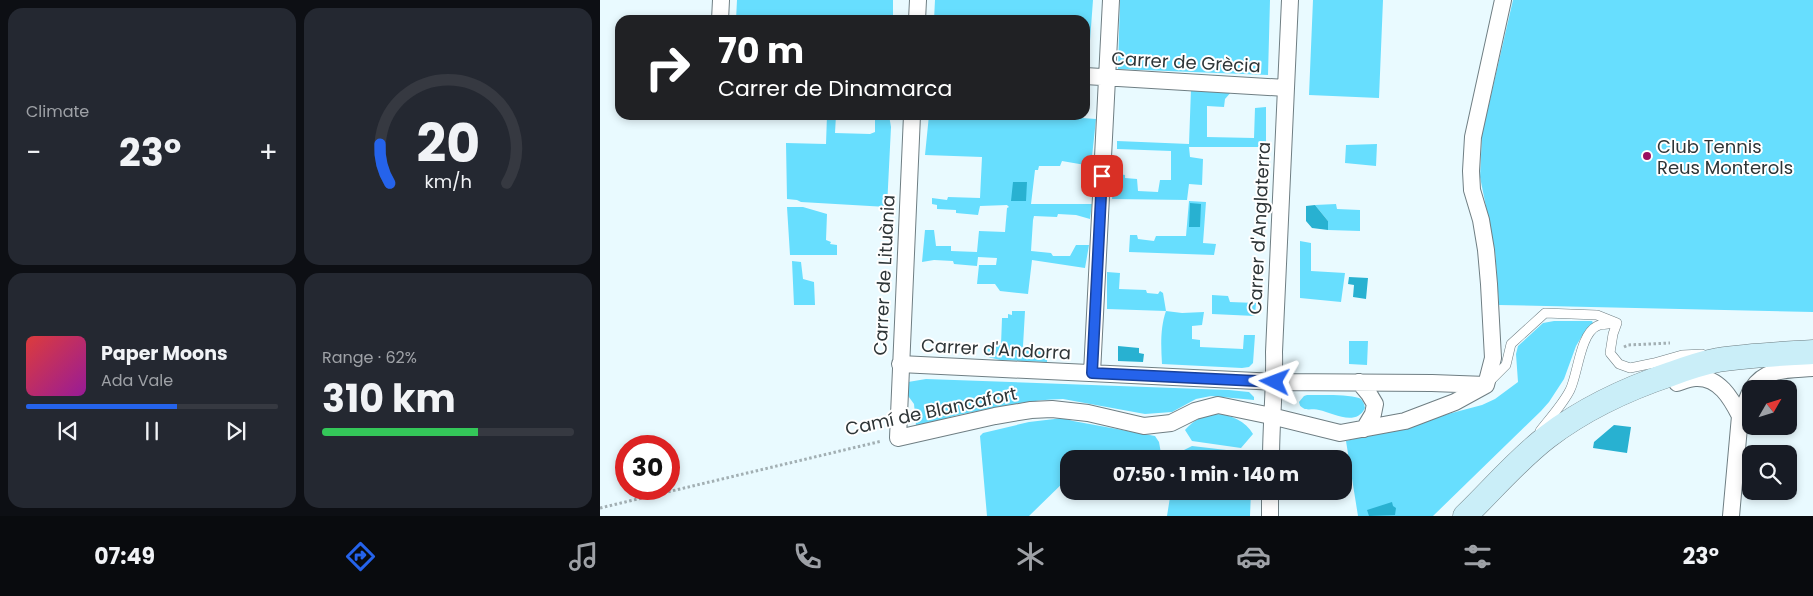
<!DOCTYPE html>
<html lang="en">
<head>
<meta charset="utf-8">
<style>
	body { margin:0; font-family:Poppins,sans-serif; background:#242831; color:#f1f3f6; height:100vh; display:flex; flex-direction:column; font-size:19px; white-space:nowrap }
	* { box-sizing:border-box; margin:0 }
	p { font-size:16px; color:#9ea1a6 }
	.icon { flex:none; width:28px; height:28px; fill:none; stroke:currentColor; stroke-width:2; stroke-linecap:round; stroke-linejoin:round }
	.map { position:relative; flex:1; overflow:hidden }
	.drawer { display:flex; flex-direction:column; gap:8px; padding:8px; background:#0d0f14; width:600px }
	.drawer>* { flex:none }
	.guide { position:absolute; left:15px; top:15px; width:475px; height:105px; border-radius:15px; box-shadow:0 2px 8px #0003; background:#202124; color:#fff; overflow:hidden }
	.needle { width:32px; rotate:51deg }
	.buttons { position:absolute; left:1142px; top:380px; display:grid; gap:10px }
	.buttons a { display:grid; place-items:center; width:55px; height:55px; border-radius:10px; background:#171b24; box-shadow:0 2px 8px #0003; font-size:25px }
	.speed { position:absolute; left:15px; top:435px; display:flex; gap:10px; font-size:25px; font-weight:700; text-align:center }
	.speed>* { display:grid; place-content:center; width:65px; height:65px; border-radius:50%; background:#171b24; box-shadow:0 2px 8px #0003; line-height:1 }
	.speed .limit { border:8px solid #d22; background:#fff; color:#111 }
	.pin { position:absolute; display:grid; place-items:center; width:42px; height:42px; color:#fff; margin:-21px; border-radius:10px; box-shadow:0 2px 8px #0006 }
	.me { position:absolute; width:55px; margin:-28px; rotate:273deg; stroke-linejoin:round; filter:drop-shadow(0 0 4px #0008) }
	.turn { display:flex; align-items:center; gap:18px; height:105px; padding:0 20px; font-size:22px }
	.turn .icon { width:65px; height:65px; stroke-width:2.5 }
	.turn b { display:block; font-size:35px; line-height:42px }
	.big { font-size:38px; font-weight:700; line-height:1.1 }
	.drawer .widget { flex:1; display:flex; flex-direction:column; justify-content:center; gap:8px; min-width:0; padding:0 18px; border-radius:15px; background:#242831 }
	.drawer .dial { align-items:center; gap:0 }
	.dial svg { height:130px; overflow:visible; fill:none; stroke:#363941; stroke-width:7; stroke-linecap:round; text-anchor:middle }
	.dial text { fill:#f1f3f6; stroke:none }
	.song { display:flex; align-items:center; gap:15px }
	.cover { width:60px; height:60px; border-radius:8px; background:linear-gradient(135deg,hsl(0 70% 55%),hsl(300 70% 35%)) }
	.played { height:5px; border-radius:2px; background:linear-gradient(90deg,#2563eb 60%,#363941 60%) }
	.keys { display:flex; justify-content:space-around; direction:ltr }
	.heat { display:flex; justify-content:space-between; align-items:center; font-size:28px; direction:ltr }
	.charge { height:8px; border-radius:4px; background:linear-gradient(90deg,#34c759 62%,#363941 0) }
	.drawer .tiles { flex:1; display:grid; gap:8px; grid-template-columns:repeat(2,1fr) }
	.trip { position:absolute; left:460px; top:450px; width:292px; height:50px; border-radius:15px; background:#171b24; box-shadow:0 2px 8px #0003; font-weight:700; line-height:50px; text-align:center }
	.dock { display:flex; height:80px; justify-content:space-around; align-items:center; background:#090b0e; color:#9ea1a6 }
	.dock .icon { width:35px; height:35px }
	.dock .current { color:#2563eb }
	.dock b { font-size:22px; color:#f1f3f6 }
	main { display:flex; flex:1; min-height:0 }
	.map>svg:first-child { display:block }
	.green { fill:#67defe }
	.water { fill:#28b1d1 }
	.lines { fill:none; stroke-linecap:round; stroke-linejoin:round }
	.service-casing { stroke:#6f7e83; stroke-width:10 }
	.minor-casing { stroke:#6f7e83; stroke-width:18 }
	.secondary-casing { stroke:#6f7e83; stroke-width:25 }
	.path { stroke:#a2afb3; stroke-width:3; stroke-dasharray:2.5 2.5; stroke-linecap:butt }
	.service { stroke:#fff; stroke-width:9 }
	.minor { stroke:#fff; stroke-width:16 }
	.secondary { stroke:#caeef8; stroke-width:24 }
	.route-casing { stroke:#184099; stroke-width:12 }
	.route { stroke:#2563eb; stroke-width:9 }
	.poi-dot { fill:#990e60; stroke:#fff; stroke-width:2 }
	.labels { text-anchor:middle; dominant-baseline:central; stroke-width:4; stroke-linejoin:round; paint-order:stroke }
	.street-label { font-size:18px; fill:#2e3537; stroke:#fff }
	.poi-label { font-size:18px; fill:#2e3537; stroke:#fff; text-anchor:start }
</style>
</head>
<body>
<main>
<section class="drawer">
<div class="tiles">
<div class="widget"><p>Climate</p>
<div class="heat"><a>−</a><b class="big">23°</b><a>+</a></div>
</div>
<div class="widget dial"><svg viewBox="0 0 100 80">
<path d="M14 69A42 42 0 1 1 86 69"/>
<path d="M14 69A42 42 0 0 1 8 45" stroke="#2563eb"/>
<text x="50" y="56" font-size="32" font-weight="700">20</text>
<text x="50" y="72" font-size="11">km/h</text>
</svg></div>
<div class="widget">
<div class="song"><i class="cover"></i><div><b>Paper Moons</b><p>Ada Vale</p></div></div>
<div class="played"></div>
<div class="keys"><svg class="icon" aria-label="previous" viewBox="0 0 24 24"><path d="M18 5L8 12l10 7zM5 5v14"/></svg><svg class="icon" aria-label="pause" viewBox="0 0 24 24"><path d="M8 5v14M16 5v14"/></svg><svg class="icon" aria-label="next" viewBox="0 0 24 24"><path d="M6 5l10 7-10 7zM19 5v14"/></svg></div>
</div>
<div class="widget"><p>Range · 62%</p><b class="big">310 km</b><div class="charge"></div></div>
</div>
</section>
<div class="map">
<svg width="1213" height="516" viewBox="0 0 1213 516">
	<rect width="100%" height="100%" fill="#e9faff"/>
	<path class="green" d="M 137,0 L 293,0 L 293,20 L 136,20 Z
		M 335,0 L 493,0 L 488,68 L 485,68 L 485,20 L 334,20 Z
		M 520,0 L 670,0 L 668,75 L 518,69 Z
		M 713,0 L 783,0 L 779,98 L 709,95 Z
		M 913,0 L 1213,0 L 1213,312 L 899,305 L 895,251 L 880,177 L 882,134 Z
		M 591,89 L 632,91 L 625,99 L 624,107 L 607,106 L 607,137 L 654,138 L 655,108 L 666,107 L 666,147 L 589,147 L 590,157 L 603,159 L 602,185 L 589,184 L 587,200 L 512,199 L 514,173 L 525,175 L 525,178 L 537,179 L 538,191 L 558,192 L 560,180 L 571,180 L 571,151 L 517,149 L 517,141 L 589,144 Z
		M 227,115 L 236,115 L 235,133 L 270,134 L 275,132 L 275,115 L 289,115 L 291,127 L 287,207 L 201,202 L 197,200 L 187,199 L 186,143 L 226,144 Z
		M 329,115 L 482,115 L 482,118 L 496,119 L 491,166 L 462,161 L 460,166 L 439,166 L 438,170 L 435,170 L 431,204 L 492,204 L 490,219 L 476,215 L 458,214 L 457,217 L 434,216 L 433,220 L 431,251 L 451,253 L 453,256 L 470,256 L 476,245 L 489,245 L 485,268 L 432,260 L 428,294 L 400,291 L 395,284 L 377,284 L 379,265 L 396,265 L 397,258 L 378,257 L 377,266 L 354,264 L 353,261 L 334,260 L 322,262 L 325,230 L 334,230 L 336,246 L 351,246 L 351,251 L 377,252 L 379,231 L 405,232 L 407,208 L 409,207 L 407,205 L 380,206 L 378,215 L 356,213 L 356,210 L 337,209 L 337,205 L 332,204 L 332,198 L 347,200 L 348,197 L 380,198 L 382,157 L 325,155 Z
		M 777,144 L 776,166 L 745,163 L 746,145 Z
		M 589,201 L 606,202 L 603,243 L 616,244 L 614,255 L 529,252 L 530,235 L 537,235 L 538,239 L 554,241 L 556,236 L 586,236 Z
		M 736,204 L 737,209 L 760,210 L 760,231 L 728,230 L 728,221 L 715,205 Z
		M 187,207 L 203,207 L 227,214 L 226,240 L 231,242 L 230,244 L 237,245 L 237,255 L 190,255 Z
		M 700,241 L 711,243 L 711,271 L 745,273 L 741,302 L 700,298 Z
		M 192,261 L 201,262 L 203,279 L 214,282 L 215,305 L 194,305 Z
		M 507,272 L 520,273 L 519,289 L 546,290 L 547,293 L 558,294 L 560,291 L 563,293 L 566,311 L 582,313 L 604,312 L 602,325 L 592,326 L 592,339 L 600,340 L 600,347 L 643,349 L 644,335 L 655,335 L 653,363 L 649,367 L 642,368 L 562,364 C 561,347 560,328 566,311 L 507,309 Z
		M 612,295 L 628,296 L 630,302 L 656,303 L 655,316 L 612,314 Z
		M 412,311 L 425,311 L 423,346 L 448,349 L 447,362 L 400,360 L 384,356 L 386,347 L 389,344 L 401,345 L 402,318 L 408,318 L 408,314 L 412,315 Z
		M 954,321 L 992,321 L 994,325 L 982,336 L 976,346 L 964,379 L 949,402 L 941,411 L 833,516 L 758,516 L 746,441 L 882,405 L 895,399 L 918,382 L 916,354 L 918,346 L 943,323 Z
		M 749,341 L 768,341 L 767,365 L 749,364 Z
		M 326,379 L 629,390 L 649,392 L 654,397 L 654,400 L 611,396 L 596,399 L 572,412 L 545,414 L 463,399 C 427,400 393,408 358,415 C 344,418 330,426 316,425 L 314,404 L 306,393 L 308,382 Z
		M 707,395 C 719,395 748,394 759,398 C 763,400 764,403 765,408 C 756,427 733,413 719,410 C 714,408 707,411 703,408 C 700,406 700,406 699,402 L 704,396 Z
		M 615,414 C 630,414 646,421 653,434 L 641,448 L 592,441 L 585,430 C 594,420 602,416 615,414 Z
		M 463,418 L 473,421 L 555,436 L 559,442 L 562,459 L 469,459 L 469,477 L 429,516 L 387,516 L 380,436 L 383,433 L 429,422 Z
		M 592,446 L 652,453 L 652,459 L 579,459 L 584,450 Z
		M 571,491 L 651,491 L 650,516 L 567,516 Z"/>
	<path class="water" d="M 413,182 L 427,182 L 426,201 L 411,201 Z
		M 590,203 L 601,204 L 600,227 L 589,227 Z
		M 715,205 L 728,221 L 728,230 L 712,228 L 706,221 L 706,206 Z
		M 749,277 L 768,278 L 766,299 L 753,297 L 754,285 L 748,284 Z
		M 518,346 L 539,348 L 539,353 L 544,354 L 543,362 L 518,361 Z
		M 1014,425 L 1031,427 L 1027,453 L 993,448 L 994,442 Z
		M 792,502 L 793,506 L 796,508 L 795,515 L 769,516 L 767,510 Z"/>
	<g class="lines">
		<g class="service-casing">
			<path id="service" d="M 1017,323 L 1013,334 L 1010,353 L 1019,364 L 1030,368 L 1054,363 L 1082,355 L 1102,354
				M 889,382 L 906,365 L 911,344 L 945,313 L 997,315 L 1017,323
				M 940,431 C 950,418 963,404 970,390 C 978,374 980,334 997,326 C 1002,324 1011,324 1017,323"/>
		</g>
		<g class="minor-casing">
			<path id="minor" d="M 120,20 L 121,0
				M 317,20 L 318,0
				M 485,76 L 686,88
				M 312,115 L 298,438 L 395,416 L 431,410 L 452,409 L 488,413 L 544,426 L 571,423 L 595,411 L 618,405 L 671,416 L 740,433 L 805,421 L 855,402 L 886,385
				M 300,364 L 675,382 L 832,383 L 886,385
				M 492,373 L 511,0
				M 759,382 L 769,394 L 775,404 L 773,414 L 764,429
				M 1077,383 C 1083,381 1090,378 1096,378 C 1119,377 1131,398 1140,416
				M 886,385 L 893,358 L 889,284 L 886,250 L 881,220 L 872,190 L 871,171 L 873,137 L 903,0
				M 1152,389 C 1166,367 1190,370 1213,368
				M 671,459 C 671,423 675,387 674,352 L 690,0
				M 670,516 L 670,491
				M 1131,516 L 1140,416 L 1151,390"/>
		</g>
		<g class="secondary-casing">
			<path id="secondary" d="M 865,516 C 892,490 917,460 947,437 C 985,408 1026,389 1071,374 C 1087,368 1102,363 1118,360 C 1150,355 1181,354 1213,352"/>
		</g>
		<path class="path" d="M 1024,347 L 1028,345 L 1070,343
			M 0,508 L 282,441"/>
		<use href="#service" class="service"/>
		<use href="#minor" class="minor"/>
		<use href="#secondary" class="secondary"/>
	</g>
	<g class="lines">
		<g class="route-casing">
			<path id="route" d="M 502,176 L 492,373 L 675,382"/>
		</g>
		<use href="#route" class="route"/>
	</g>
	<circle class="poi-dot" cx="1047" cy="156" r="5"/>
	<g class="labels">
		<g class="street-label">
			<text transform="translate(586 62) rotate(3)">Carrer de Grècia</text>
			<text transform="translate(659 228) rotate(-87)">Carrer d'Anglaterra</text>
			<text transform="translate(284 275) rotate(-87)">Carrer de Lituània</text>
			<text transform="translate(396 349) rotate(3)">Carrer d'Andorra</text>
			<text transform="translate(331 411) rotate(-12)">Camí de Blancafort</text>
		</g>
		<g class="poi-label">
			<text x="1057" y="146">Club Tennis<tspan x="1057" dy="21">Reus Monterols</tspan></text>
		</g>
	</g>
</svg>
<div class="buttons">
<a><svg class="needle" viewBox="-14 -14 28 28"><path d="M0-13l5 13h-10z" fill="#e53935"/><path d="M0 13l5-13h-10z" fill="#9ea1a6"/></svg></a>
<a><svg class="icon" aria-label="search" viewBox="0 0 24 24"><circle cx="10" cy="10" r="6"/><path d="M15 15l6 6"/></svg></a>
</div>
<div class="speed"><div class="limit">30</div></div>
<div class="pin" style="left:502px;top:176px;background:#d93025"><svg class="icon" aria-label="arrive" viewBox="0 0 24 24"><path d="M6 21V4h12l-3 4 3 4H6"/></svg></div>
<svg class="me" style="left:675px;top:382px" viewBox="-20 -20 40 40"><path d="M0-17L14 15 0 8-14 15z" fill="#2563eb" stroke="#fff" stroke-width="4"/></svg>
<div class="trip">07:50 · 1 min · 140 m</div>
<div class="guide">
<div class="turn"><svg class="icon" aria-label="right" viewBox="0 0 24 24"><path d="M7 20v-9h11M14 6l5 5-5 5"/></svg><div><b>70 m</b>Carrer de Dinamarca</div></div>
</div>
</div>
</main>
<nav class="dock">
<b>07:49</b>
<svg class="icon current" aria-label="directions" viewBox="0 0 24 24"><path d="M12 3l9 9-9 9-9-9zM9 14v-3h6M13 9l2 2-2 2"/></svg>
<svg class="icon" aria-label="music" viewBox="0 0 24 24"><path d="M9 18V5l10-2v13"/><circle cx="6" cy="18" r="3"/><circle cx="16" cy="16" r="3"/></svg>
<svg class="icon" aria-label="phone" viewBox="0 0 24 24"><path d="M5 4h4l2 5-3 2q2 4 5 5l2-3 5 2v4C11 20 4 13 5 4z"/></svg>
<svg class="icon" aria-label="climate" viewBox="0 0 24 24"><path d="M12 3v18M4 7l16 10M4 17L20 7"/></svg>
<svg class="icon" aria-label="car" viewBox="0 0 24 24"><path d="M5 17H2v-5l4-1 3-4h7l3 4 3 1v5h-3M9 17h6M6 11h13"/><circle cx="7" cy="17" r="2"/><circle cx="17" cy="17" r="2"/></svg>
<svg class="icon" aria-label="filters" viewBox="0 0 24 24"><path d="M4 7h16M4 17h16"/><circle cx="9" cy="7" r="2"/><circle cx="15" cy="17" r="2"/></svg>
<b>23°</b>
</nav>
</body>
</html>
